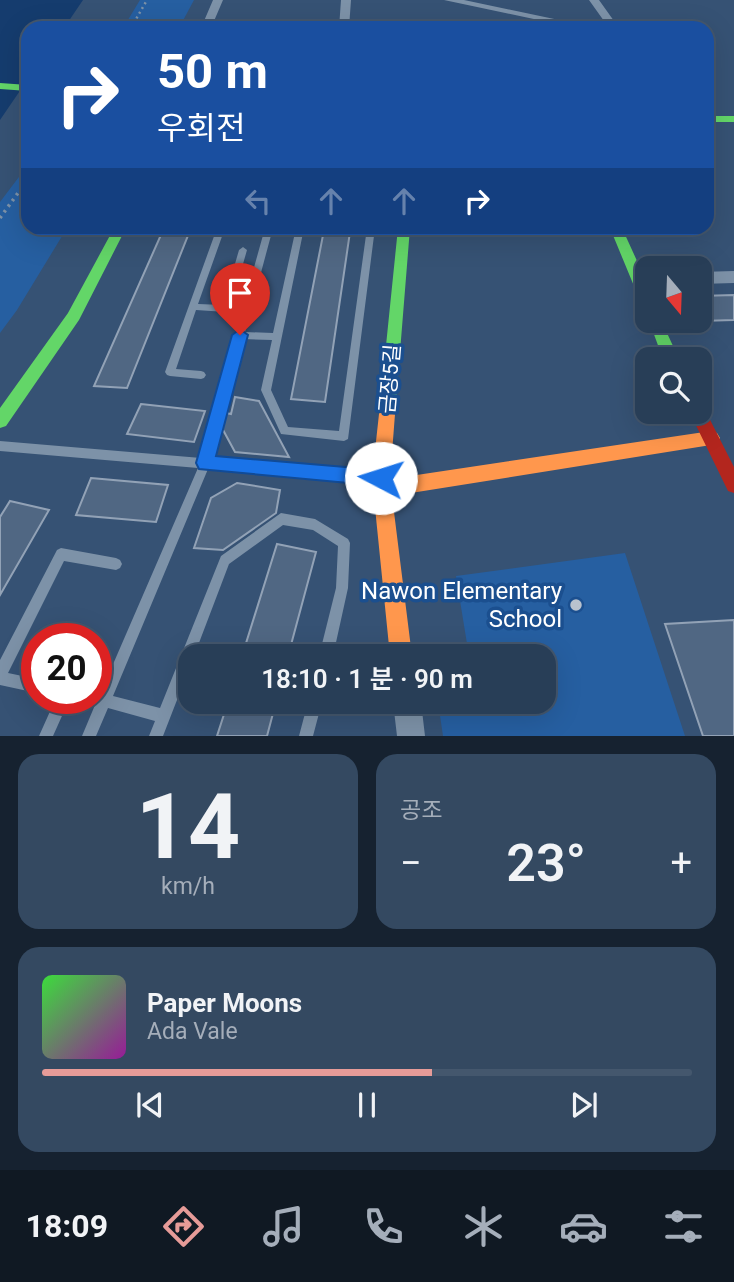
<!DOCTYPE html>
<html lang="ko">
<head>
<meta charset="utf-8">
<style>
	body { margin:0; font-family:Roboto,"Noto Sans KR",sans-serif; background:#344961; color:#f1f3f6; height:100vh; display:flex; flex-direction:column; font-size:26px; white-space:nowrap }
	* { box-sizing:border-box; margin:0 }
	p { font-size:23px; color:#a5aeba }
	.icon { flex:none; width:38px; height:38px; fill:none; stroke:currentColor; stroke-width:2; stroke-linecap:round; stroke-linejoin:round }
	.map { position:relative; height:736px; overflow:hidden }
	.side { display:flex; flex-direction:column; gap:18px; padding:18px; background:#162230; flex:1 }
	.side>* { flex:none }
	.hud { position:absolute; left:21px; top:21px; width:693px; height:214px; border-radius:21px; box-shadow:0 7px 28px #0002,0 0 0 2px #44576d; background:#1a4fa0; color:#fff; overflow:hidden }
	.needle { width:46px; rotate:161deg }
	.controls { position:absolute; left:635px; top:256px; display:grid; gap:14px }
	.controls a { display:grid; place-items:center; width:77px; height:77px; border-radius:14px; background:#283e57; box-shadow:0 7px 28px #0002,0 0 0 2px #44576d; font-size:35px }
	.speed { position:absolute; left:21px; top:623px; display:flex; gap:14px; font-size:35px; font-weight:700; text-align:center }
	.speed>* { display:grid; place-content:center; width:91px; height:91px; border-radius:50%; background:#283e57; box-shadow:0 7px 28px #0002,0 0 0 2px #44576d; line-height:1 }
	.speed .limit { border:10px solid #d22; background:#fff; color:#111 }
	.pin { position:absolute; display:grid; place-items:center; width:60px; height:60px; color:#fff; margin:-72px -30px; border-radius:50% 50% 50% 0; rotate:-45deg; box-shadow:0 0 7px #0007 }
	.pin .icon { rotate:45deg }
	.me { position:absolute; width:77px; margin:-38px; rotate:275deg; stroke-linejoin:round; filter:drop-shadow(0 0 5px #0008) }
	.turn { display:flex; align-items:center; gap:24px; height:147px; padding:0 21px; font-size:32px }
	.turn .icon { width:91px; height:91px; stroke-width:2.5 }
	.turn b { display:block; font-size:49px; line-height:60px }
	.lanes { display:flex; align-items:center; height:66px; padding:0 21px; background:#0003; justify-content:center; gap:35px; direction:ltr }
	.lanes .off { opacity:.35 }
	.big { font-size:52px; font-weight:600; line-height:1.1 }
	.side .widget { flex:1; display:flex; flex-direction:column; justify-content:center; gap:10px; min-width:0; padding:0 24px; border-radius:21px; background:#344961 }
	.side .dial { align-items:center; gap:0 }
	.dial b { font-size:91px; line-height:1 }
	.song { display:flex; align-items:center; gap:21px }
	.cover { width:84px; height:84px; border-radius:10px; background:linear-gradient(135deg,hsl(120 70% 55%),hsl(300 70% 35%)) }
	.played { height:7px; border-radius:4px; background:linear-gradient(90deg,#e69b98 60%,#44576d 60%) }
	.keys { display:flex; justify-content:space-around; direction:ltr }
	.heat { display:flex; justify-content:space-between; align-items:center; font-size:38px; direction:ltr }
	.side .tiles { flex:1; display:grid; gap:18px; grid-template-columns:1fr 1fr }
	.widget:last-child { grid-column:span 2 }
	.trip { position:absolute; left:178px; top:644px; width:378px; height:70px; border-radius:21px; background:#283e57; box-shadow:0 7px 28px #0002,0 0 0 2px #44576d; font-weight:600; line-height:70px; text-align:center }
	.menu { display:flex; height:112px; justify-content:space-around; align-items:center; background:#101923; color:#a5aeba }
	.menu .icon { width:49px; height:49px }
	.menu .current { color:#e69b98 }
	.menu b { font-size:32px; color:#f1f3f6 }
	.map>svg:first-child { display:block }
	.green { fill:#265fa1 }
	.water { fill:#153c6e }
	.building { fill:#506783; stroke:#92a2b6; stroke-width:2 }
	.lines { fill:none; stroke-linecap:round; stroke-linejoin:round }
	.path-far1 { stroke:#7d92a8; stroke-width:2.5; stroke-dasharray:2 3.5; stroke-linecap:butt }
	.path { stroke:#7d92a8; stroke-width:3.5; stroke-dasharray:2.5 4.5; stroke-linecap:butt }
	.lane { fill:#7d92a8; fill-rule:evenodd }
	.street { fill:#7d92a8; fill-rule:evenodd }
	.fast { fill:#63d668; fill-rule:evenodd }
	.slow { fill:#ff974d; fill-rule:evenodd }
	.jam { fill:#b3261e; fill-rule:evenodd }
	.route { fill:#1a73e8; stroke:#114b97; stroke-width:2 }
	.poi-dot { fill:#b9c2ce; stroke:#1b4f8f; stroke-width:2.5 }
	.labels { text-anchor:middle; dominant-baseline:central; stroke-width:7; stroke-linejoin:round; paint-order:stroke }
	.street-label { font-size:21px; fill:#fff; stroke:#1b4f8f }
	.near-poi-label { font-size:24px; fill:#fff; stroke:#1b4f8f; text-anchor:end }
</style>
</head>
<body>
<div class="map">
<svg width="734" height="736" viewBox="0 0 734 736">
	<rect width="100%" height="100%" fill="#365274"/>
	<path class="green" d="M 140,0 L 194,0 L 179,28 L 123,28 Z
		M 28,165 L 28,228 L 67,228 L 17,310 L 0,333 L 0,202 Z
		M 625,553 L 685,736 L 443,736 L 438,702 L 544,702 L 544,656 L 469,656 L 456,576 Z"/>
	<path class="water" d="M 0,0 L 83,0 L 64,28 L 28,28 L 28,79 L 0,120 Z"/>
	<path class="building" d="M 164,228 L 191,228 L 127,388 L 94,386 Z
		M 324,230 L 350,232 L 325,402 L 291,399 Z
		M 734,295 L 734,320 L 700,321 L 700,296 Z
		M 235,397 L 259,401 L 289,457 L 235,452 L 222,428 L 226,413 L 231,414 Z
		M 141,404 L 205,411 L 194,442 L 127,434 Z
		M 91,478 L 168,485 L 156,522 L 76,515 Z
		M 237,483 L 280,490 L 276,513 L 223,550 L 194,548 L 211,498 Z
		M 10,501 L 49,510 L 0,595 L 0,517 Z
		M 277,544 L 316,552 L 288,656 L 242,656 Z
		M 734,620 L 734,736 L 703,736 L 665,624 Z
		M 228,702 L 276,702 L 267,736 L 217,736 Z"/>
	<g class="lines">
		<path class="path-far1" d="M 131,28 L 147,0"/>
		<path class="path" d="M 0,218 L 28,179"/>
		<path class="lane" d="M 217,228 L 225,228 L 198,304 L 223,305 L 239,250 L 243,247 L 247,250 L 231,306 L 243,307 L 265,228 L 273,228 L 245,332 L 273,333 L 296,228 L 304,228 L 271,390 L 288,427 L 339,431 L 367,228 L 375,228 L 348,439 L 344,441 L 281,434 L 261,390 L 272,340 L 243,339 L 211,459 L 377,473 L 381,474 L 383,478 L 381,482 L 377,483 L 208,469 L 113,696 L 160,708 L 221,556 L 281,513 L 315,519 L 348,539 L 350,543 L 348,588 L 333,656 L 319,656 L 336,588 L 338,546 L 313,530 L 283,525 L 229,564 L 194,656 L 191,656 L 191,664 L 163,736 L 149,736 L 155,721 L 108,708 L 96,736 L 82,736 L 95,705 L 91,703 L 89,698 L 96,698 L 96,691 L 101,692 L 198,468 L 0,451 L 0,441 L 201,458 L 241,313 L 196,310 L 176,369 L 201,371 L 204,372 L 206,375 L 204,378 L 201,379 L 170,376 L 167,375 L 165,372 Z
			M 61,548 L 116,558 L 120,560 L 122,564 L 120,568 L 116,570 L 64,561 L 8,673 L 37,679 L 37,693 L 0,685 L 0,660 L 57,550 Z
			M 56,698 L 70,698 L 53,736 L 39,736 Z
			M 308,702 L 322,702 L 313,736 L 299,736 Z"/>
		<path class="street" d="M 213,0 L 223,0 L 211,28 L 201,28 Z
			M 341,0 L 351,0 L 349,28 L 339,28 Z
			M 444,0 L 464,0 L 597,28 L 576,28 Z
			M 589,0 L 599,0 L 619,28 L 609,28 Z
			M 734,271 L 734,283 L 700,284 L 700,272 Z
			M 393,702 L 421,702 L 425,736 L 397,736 Z"/>
		<path class="fast" d="M 0,83 L 28,85 L 28,91 L 0,89 Z
			M 707,116 L 734,116 L 734,122 L 707,122 Z
			M 114,228 L 126,228 L 79,320 L 6,426 L 0,428 L 0,408 L 68,313 Z
			M 398,228 L 410,228 L 395,414 L 393,419 L 387,421 L 381,419 L 379,414 Z
			M 610,228 L 622,228 L 648,285 L 648,308 L 641,303 Z
			M 648,318 L 661,320 L 679,359 L 663,359 Z"/>
		<path class="slow" d="M 387,407 L 393,409 L 395,414 L 390,479 L 711,431 L 717,433 L 720,438 L 717,443 L 711,445 L 392,496 L 412,656 L 390,656 L 372,478 L 379,414 L 381,409 Z"/>
		<path class="jam" d="M 700,405 L 703,406 L 734,467 L 734,493 L 728,491 L 689,411 L 700,411 Z"/>
	</g>
	<path class="route" d="M 240,329 L 248,335 L 216,456 L 381,470 L 387,472 L 390,478 L 387,484 L 381,486 L 199,469 L 196,463 L 232,335 Z"/>
	<circle class="poi-dot" cx="576" cy="605" r="7"/>
	<g class="labels">
		<g class="street-label">
			<text transform="translate(390 379) rotate(-85)">금장5길</text>
		</g>
		<g class="near-poi-label">
			<text x="562" y="591">Nawon Elementary<tspan x="562" dy="28">School</tspan></text>
		</g>
	</g>
</svg>
<div class="controls">
<a><svg class="needle" viewBox="-14 -14 28 28"><path d="M0-13l5 13h-10z" fill="#e53935"/><path d="M0 13l5-13h-10z" fill="#a5aeba"/></svg></a>
<a><svg class="icon" aria-label="search" viewBox="0 0 24 24"><circle cx="10" cy="10" r="6"/><path d="M15 15l6 6"/></svg></a>
</div>
<div class="speed"><div class="limit">20</div></div>
<div class="pin" style="left:240px;top:335px;background:#d93025"><svg class="icon" aria-label="arrive" viewBox="0 0 24 24"><path d="M6 21V4h12l-3 4 3 4H6"/></svg></div>
<svg class="me" style="left:381px;top:478px" viewBox="-20 -20 40 40"><circle r="19" fill="#fff"/><path d="M0-13L10 11 0 6-10 11z" fill="#1a73e8"/></svg>
<div class="trip">18:10 · 1 분 · 90 m</div>
<div class="hud">
<div class="turn"><svg class="icon" aria-label="right" viewBox="0 0 24 24"><path d="M7 20v-9h11M14 6l5 5-5 5"/></svg><div><b>50 m</b>우회전</div></div>
<div class="lanes"><svg class="icon off" aria-label="left" viewBox="0 0 24 24"><path d="M17 20v-9H6M10 6l-5 5 5 5"/></svg><svg class="icon off" aria-label="ahead" viewBox="0 0 24 24"><path d="M12 20V5M6 11l6-6 6 6"/></svg><svg class="icon off" aria-label="ahead" viewBox="0 0 24 24"><path d="M12 20V5M6 11l6-6 6 6"/></svg><svg class="icon" aria-label="right" viewBox="0 0 24 24"><path d="M7 20v-9h11M14 6l5 5-5 5"/></svg></div>
</div>
</div>
<section class="side">
<div class="tiles">
<div class="widget dial"><b>14</b><p>km/h</p></div>
<div class="widget"><p>공조</p>
<div class="heat"><a>−</a><b class="big">23°</b><a>+</a></div>
</div>
<div class="widget">
<div class="song"><i class="cover"></i><div><b>Paper Moons</b><p>Ada Vale</p></div></div>
<div class="played"></div>
<div class="keys"><svg class="icon" aria-label="previous" viewBox="0 0 24 24"><path d="M18 5L8 12l10 7zM5 5v14"/></svg><svg class="icon" aria-label="pause" viewBox="0 0 24 24"><path d="M8 5v14M16 5v14"/></svg><svg class="icon" aria-label="next" viewBox="0 0 24 24"><path d="M6 5l10 7-10 7zM19 5v14"/></svg></div>
</div>
</div>
</section>
<nav class="menu">
<b>18:09</b>
<svg class="icon current" aria-label="directions" viewBox="0 0 24 24"><path d="M12 3l9 9-9 9-9-9zM9 14v-3h6M13 9l2 2-2 2"/></svg>
<svg class="icon" aria-label="music" viewBox="0 0 24 24"><path d="M9 18V5l10-2v13"/><circle cx="6" cy="18" r="3"/><circle cx="16" cy="16" r="3"/></svg>
<svg class="icon" aria-label="phone" viewBox="0 0 24 24"><path d="M5 4h4l2 5-3 2q2 4 5 5l2-3 5 2v4C11 20 4 13 5 4z"/></svg>
<svg class="icon" aria-label="climate" viewBox="0 0 24 24"><path d="M12 3v18M4 7l16 10M4 17L20 7"/></svg>
<svg class="icon" aria-label="car" viewBox="0 0 24 24"><path d="M5 17H2v-5l4-1 3-4h7l3 4 3 1v5h-3M9 17h6M6 11h13"/><circle cx="7" cy="17" r="2"/><circle cx="17" cy="17" r="2"/></svg>
<svg class="icon" aria-label="filters" viewBox="0 0 24 24"><path d="M4 7h16M4 17h16"/><circle cx="9" cy="7" r="2"/><circle cx="15" cy="17" r="2"/></svg>
</nav>
</body>
</html>
